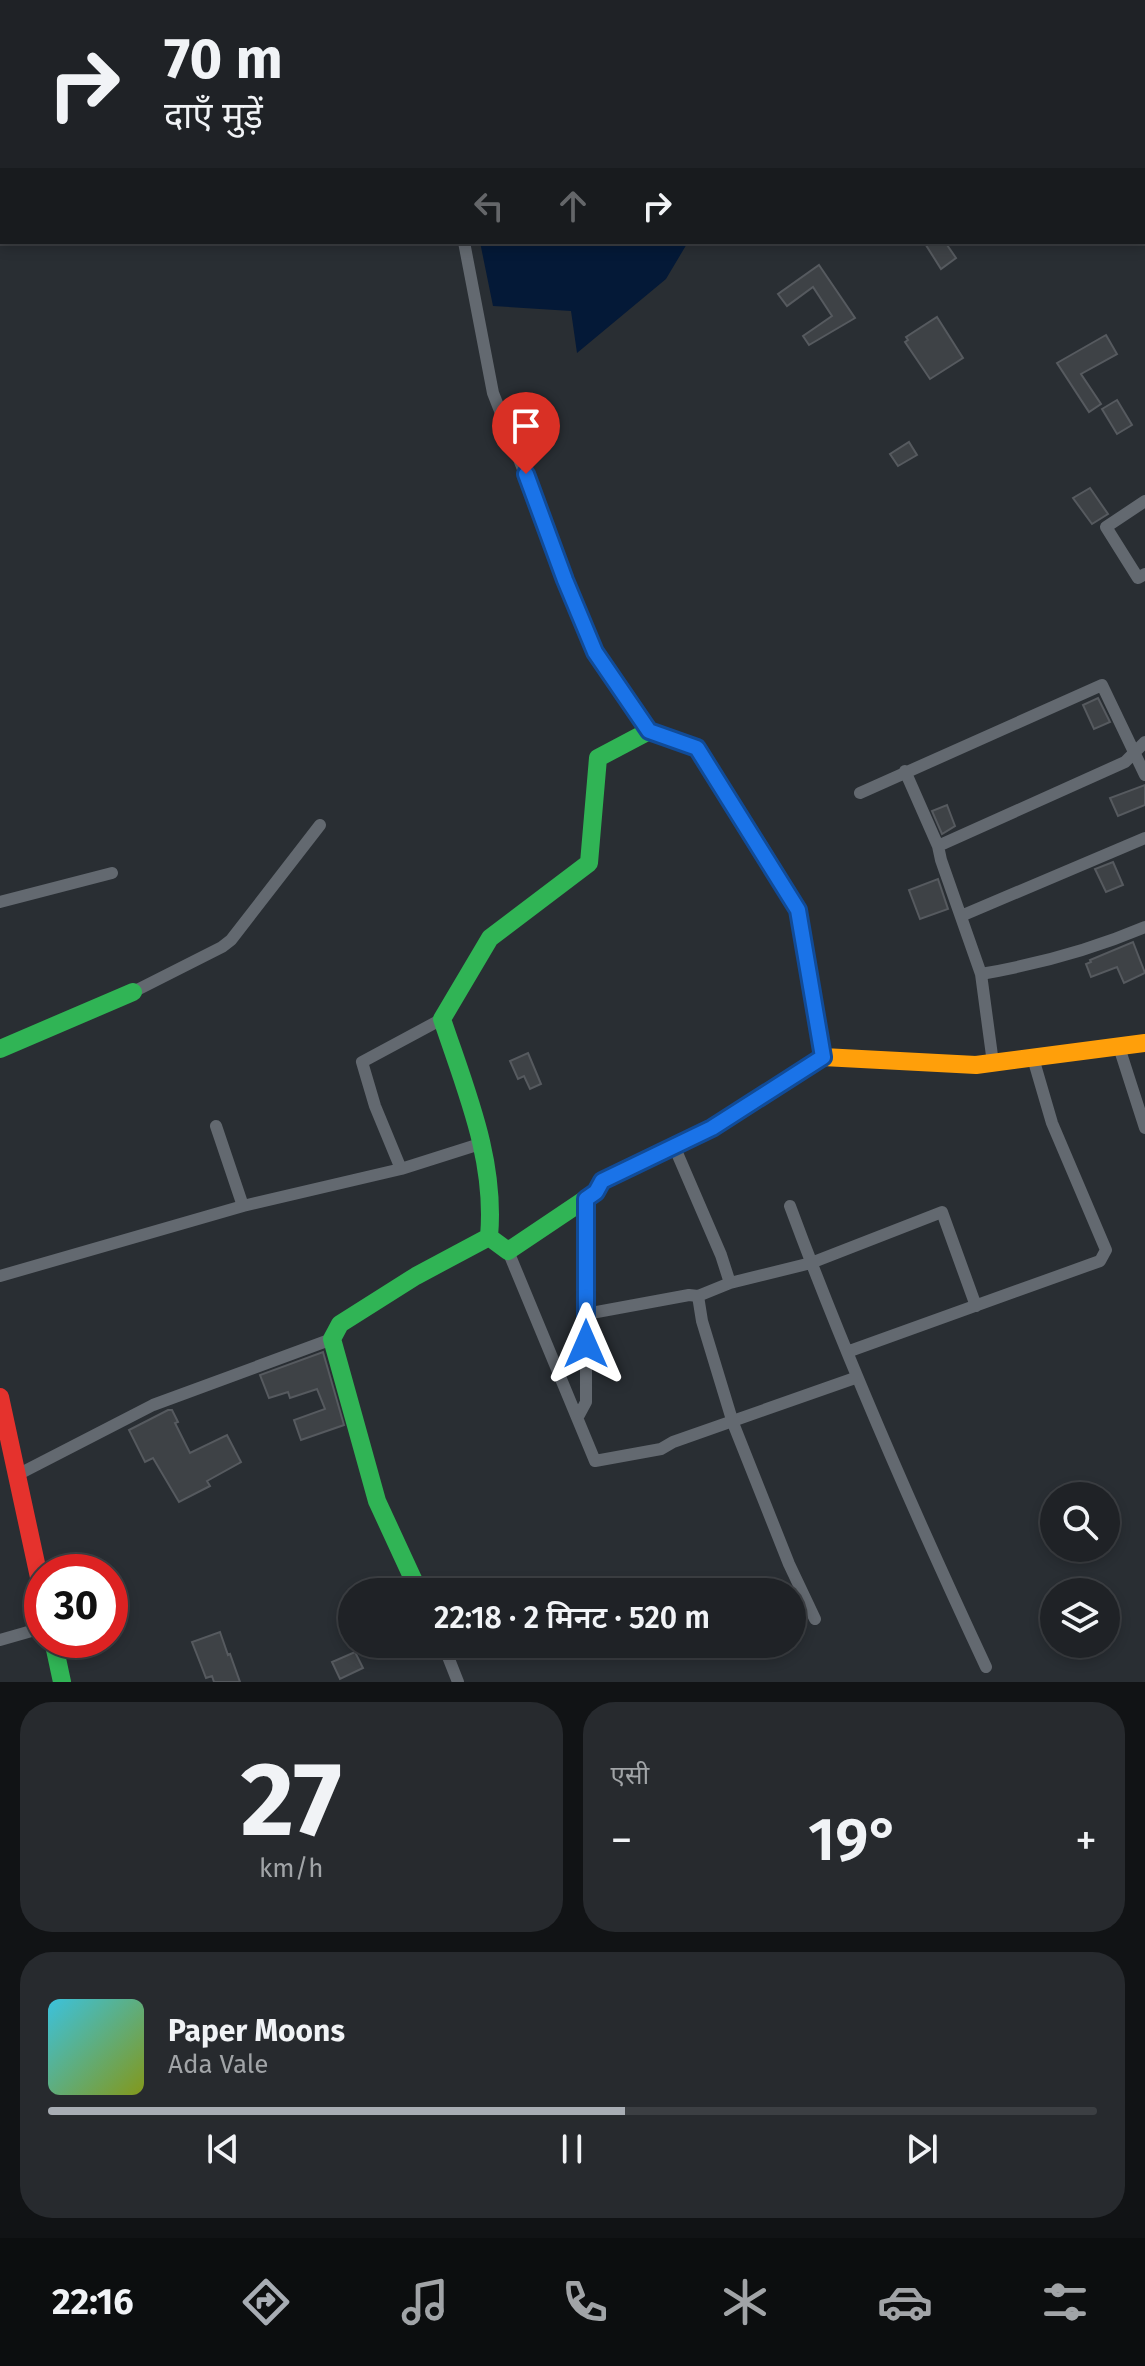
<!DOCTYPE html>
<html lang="hi">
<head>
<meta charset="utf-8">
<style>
	body { margin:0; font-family:"Fira Sans","Noto Sans Devanagari",sans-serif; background:#272a2e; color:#f1f3f6; height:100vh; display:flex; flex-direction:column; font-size:30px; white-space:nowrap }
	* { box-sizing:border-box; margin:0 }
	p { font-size:26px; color:#a1a4a7 }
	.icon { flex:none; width:44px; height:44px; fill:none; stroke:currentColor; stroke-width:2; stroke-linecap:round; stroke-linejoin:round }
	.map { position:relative; height:1682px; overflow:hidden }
	.panel { display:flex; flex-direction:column; gap:20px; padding:20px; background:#111315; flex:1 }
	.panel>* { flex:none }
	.hud { position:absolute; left:0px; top:0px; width:1146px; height:244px; box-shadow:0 4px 12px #0003,0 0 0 2px #3c3f43; background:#1f2226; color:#f1f3f6; overflow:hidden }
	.fabs { position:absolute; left:1040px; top:1482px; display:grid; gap:16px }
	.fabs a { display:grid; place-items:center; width:80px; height:80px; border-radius:50%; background:#1f2226; box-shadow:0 4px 12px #0003,0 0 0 2px #3c3f43; font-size:40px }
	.speed { position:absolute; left:24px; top:1554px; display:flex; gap:16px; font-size:40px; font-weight:700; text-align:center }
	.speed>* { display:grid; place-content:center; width:104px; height:104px; border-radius:50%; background:#1f2226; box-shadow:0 4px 12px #0003,0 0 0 2px #3c3f43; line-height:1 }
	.speed .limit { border:12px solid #d22; background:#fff; color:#111 }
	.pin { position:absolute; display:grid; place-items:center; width:68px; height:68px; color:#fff; margin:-82px -34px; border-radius:50% 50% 50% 0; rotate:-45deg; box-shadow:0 0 8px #0007 }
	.pin .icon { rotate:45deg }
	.me { position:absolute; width:88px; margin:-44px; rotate:0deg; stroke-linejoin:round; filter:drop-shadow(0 0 6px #0008) }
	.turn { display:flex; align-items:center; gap:28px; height:168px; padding:0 32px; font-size:36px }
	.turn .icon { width:104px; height:104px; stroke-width:2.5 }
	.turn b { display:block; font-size:56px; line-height:68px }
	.lanes { display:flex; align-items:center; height:76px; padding:0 32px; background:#0003; justify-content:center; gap:40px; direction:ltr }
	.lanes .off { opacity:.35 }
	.big { font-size:60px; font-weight:600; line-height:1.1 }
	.panel .tile { flex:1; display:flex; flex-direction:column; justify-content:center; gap:12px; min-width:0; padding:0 28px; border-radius:32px; background:#272a2e }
	.panel .dial { align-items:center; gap:0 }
	.dial b { font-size:104px; line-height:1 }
	.song { display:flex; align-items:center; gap:24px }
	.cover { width:96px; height:96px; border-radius:12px; background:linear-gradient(135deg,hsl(190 70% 55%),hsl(70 70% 35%)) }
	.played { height:8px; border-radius:4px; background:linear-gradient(90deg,#a8adb4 55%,#3c3f43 55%) }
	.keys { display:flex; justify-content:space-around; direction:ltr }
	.heat { display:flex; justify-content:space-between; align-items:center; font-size:44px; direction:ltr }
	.panel .tiles { flex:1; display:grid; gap:20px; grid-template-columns:1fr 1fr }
	.tile:last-child { grid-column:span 2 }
	.trip { position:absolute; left:338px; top:1578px; width:468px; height:80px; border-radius:40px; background:#1f2226; box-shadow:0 4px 12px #0003,0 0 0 2px #3c3f43; font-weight:600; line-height:80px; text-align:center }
	.dock { display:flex; height:128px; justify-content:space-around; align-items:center; background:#0c0e0f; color:#a1a4a7 }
	.dock .icon { width:56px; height:56px }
	.dock .on { color:#a8adb4 }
	.dock b { font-size:36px; color:#f1f3f6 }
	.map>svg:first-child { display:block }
	.water { fill:#041937 }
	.building { fill:#3e4246; stroke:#565a5f; stroke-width:2 }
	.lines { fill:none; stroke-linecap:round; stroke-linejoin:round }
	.street { stroke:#636970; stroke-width:12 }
	.fast { stroke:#30b455; stroke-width:18 }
	.slow { stroke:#ff9f0a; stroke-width:18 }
	.jam { stroke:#e5322d; stroke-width:18 }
	.route-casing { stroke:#114b97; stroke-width:20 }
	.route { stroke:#1a73e8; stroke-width:14 }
</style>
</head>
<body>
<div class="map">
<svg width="1145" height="1682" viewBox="0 0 1145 1682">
	<rect width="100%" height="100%" fill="#292e33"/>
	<path class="water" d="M 480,242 L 688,242 L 666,279 L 577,353 L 571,311 L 493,306 Z"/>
	<path class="building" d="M 924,242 L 945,242 L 956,258 L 941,269 Z
		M 819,265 L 855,318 L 809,345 L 803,336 L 832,316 L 813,287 L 787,306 L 778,294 Z
		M 937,317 L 963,358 L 930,379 L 905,342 L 908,340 L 906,337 Z
		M 1106,335 L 1117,354 L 1081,374 L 1101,404 L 1089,412 L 1057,363 Z
		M 1117,400 L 1132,425 L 1117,434 L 1102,409 Z
		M 909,442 L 917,455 L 898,466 L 890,454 Z
		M 1090,488 L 1108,514 L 1092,524 L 1073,498 Z
		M 1098,698 L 1110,722 L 1094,729 L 1083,705 Z
		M 1145,785 L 1145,805 L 1118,816 L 1110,798 Z
		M 947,805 L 955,826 L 942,834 L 932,811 Z
		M 1113,862 L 1123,885 L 1106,892 L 1095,869 Z
		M 938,879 L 948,909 L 920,919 L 909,890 Z
		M 1133,942 L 1145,973 L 1124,983 L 1117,967 L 1091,977 L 1086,964 L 1091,962 L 1090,960 Z
		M 528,1053 L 541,1084 L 530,1089 L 524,1076 L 518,1079 L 510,1061 Z
		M 323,1352 L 344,1425 L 301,1440 L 294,1420 L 325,1409 L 317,1389 L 290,1398 L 288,1392 L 269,1398 L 260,1375 Z
		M 168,1410 L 172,1410 L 178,1422 L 175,1423 L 190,1453 L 227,1435 L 241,1462 L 207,1481 L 210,1486 L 179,1502 L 153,1458 L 145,1462 L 129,1430 Z
		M 220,1632 L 228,1655 L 230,1654 L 240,1682 L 214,1682 L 212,1676 L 206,1678 L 201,1665 L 192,1642 Z
		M 355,1652 L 363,1668 L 340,1679 L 332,1662 Z"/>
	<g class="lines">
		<path class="street" d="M 415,0 L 416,2
			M 819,0 L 827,2
			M 622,2 L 629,0
			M 1144,89 L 1145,89
			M 464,242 L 493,393 L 595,652 L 649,731
			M 1145,501 L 1106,527 L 1138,578 L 1145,574
			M 905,771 L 938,846 L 941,860 L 981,974 L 993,1063
			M 860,793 L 1102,685 L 1145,775
			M 938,846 L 1125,762 L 1145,742
			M 0,902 L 112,873
			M 961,916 L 1145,838
			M 981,974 C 1039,964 1091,950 1145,927
			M 133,992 L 222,947 L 231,940 L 320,825
			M 1119,1047 L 1145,1128
			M 216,1126 L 243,1206
			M 674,1146 L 721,1255 L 730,1283
			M 401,1169 L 375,1106 L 362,1062 L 442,1019
			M 790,1206 C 848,1363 915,1515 986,1667
			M 508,1251 L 595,1461 L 661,1449 L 673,1442 L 855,1378
			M 0,1276 L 243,1206 L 401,1169 L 483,1143
			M 698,1296 L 702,1321 L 733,1423 L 789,1564 L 815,1619
			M 586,1314 L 689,1295 L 698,1296 L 730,1283 L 811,1263 L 942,1212 L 976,1306
			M 847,1352 L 1100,1261 L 1106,1250 L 1052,1123 L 1033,1058
			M 579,1415 L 586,1402 L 586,1199
			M 17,1475 L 153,1405 L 332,1339
			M 0,1640 L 42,1628
			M 443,1644 L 458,1682"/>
		<path class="fast" d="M 0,1049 L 133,992
			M 489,1237 C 496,1160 466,1091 442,1019 L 490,938 L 589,863 L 598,758 L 649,731 L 697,748 L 758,845
			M 419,1592 L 377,1501 L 332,1339 L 340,1324 L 416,1276 L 489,1237 L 508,1251 L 596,1192 L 602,1181 L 626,1169
			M 53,1640 L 62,1682"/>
		<path class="slow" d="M 758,845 L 798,910 L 823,1057
			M 626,1169 L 712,1128 L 823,1057 L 976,1065 L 1145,1043"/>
		<path class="jam" d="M 0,1397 L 42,1591"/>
	</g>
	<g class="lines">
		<g class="route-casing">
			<path id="route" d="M 526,474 L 565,580 L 595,652 L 649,731 L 697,748 L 798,910 L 823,1057 L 712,1128 L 602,1181 L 596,1192 L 586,1199 L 586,1344"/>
		</g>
		<use href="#route" class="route"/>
	</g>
</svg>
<div class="fabs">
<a><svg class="icon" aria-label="search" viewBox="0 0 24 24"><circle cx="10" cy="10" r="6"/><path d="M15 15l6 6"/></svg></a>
<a><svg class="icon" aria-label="layers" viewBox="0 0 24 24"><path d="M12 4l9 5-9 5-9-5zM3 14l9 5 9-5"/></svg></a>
</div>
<div class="speed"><div class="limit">30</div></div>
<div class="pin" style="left:526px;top:474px;background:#d93025"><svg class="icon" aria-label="arrive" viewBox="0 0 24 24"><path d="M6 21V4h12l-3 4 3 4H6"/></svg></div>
<svg class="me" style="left:586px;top:1344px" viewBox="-20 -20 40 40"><path d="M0-17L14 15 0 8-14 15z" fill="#1a73e8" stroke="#fff" stroke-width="4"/></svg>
<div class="trip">22:18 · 2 मिनट · 520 m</div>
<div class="hud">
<div class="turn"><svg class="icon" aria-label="right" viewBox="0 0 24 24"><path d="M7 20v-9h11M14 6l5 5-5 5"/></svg><div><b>70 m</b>दाएँ मुड़ें</div></div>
<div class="lanes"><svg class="icon off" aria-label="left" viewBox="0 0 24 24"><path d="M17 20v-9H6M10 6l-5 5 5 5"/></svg><svg class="icon off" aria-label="ahead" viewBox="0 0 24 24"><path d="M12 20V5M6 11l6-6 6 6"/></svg><svg class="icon" aria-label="right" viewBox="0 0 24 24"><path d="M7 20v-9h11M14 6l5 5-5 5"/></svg></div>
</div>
</div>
<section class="panel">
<div class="tiles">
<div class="tile dial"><b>27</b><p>km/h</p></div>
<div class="tile"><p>एसी</p>
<div class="heat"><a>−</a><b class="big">19°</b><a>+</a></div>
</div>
<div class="tile">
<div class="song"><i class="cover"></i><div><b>Paper Moons</b><p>Ada Vale</p></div></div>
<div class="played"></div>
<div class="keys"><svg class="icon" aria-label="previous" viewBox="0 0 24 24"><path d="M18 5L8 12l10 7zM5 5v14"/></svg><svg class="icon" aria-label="pause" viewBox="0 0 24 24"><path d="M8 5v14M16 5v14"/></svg><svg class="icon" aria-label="next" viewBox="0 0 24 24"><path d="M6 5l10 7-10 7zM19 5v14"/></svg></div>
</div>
</div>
</section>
<nav class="dock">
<b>22:16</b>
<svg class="icon on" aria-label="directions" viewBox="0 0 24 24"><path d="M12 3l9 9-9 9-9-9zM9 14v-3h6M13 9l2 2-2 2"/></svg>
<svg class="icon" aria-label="music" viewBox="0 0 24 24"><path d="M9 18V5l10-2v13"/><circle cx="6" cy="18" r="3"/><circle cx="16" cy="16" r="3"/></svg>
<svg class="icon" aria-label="phone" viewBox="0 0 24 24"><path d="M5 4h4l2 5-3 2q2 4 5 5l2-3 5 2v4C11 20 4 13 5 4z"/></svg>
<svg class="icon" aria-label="climate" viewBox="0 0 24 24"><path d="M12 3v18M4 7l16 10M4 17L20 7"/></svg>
<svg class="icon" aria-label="car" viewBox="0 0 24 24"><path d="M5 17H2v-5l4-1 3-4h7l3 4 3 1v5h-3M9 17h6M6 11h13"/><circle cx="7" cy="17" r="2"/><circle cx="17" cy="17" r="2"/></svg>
<svg class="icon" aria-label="filters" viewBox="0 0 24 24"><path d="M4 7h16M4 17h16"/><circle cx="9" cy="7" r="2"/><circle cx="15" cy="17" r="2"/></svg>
</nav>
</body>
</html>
